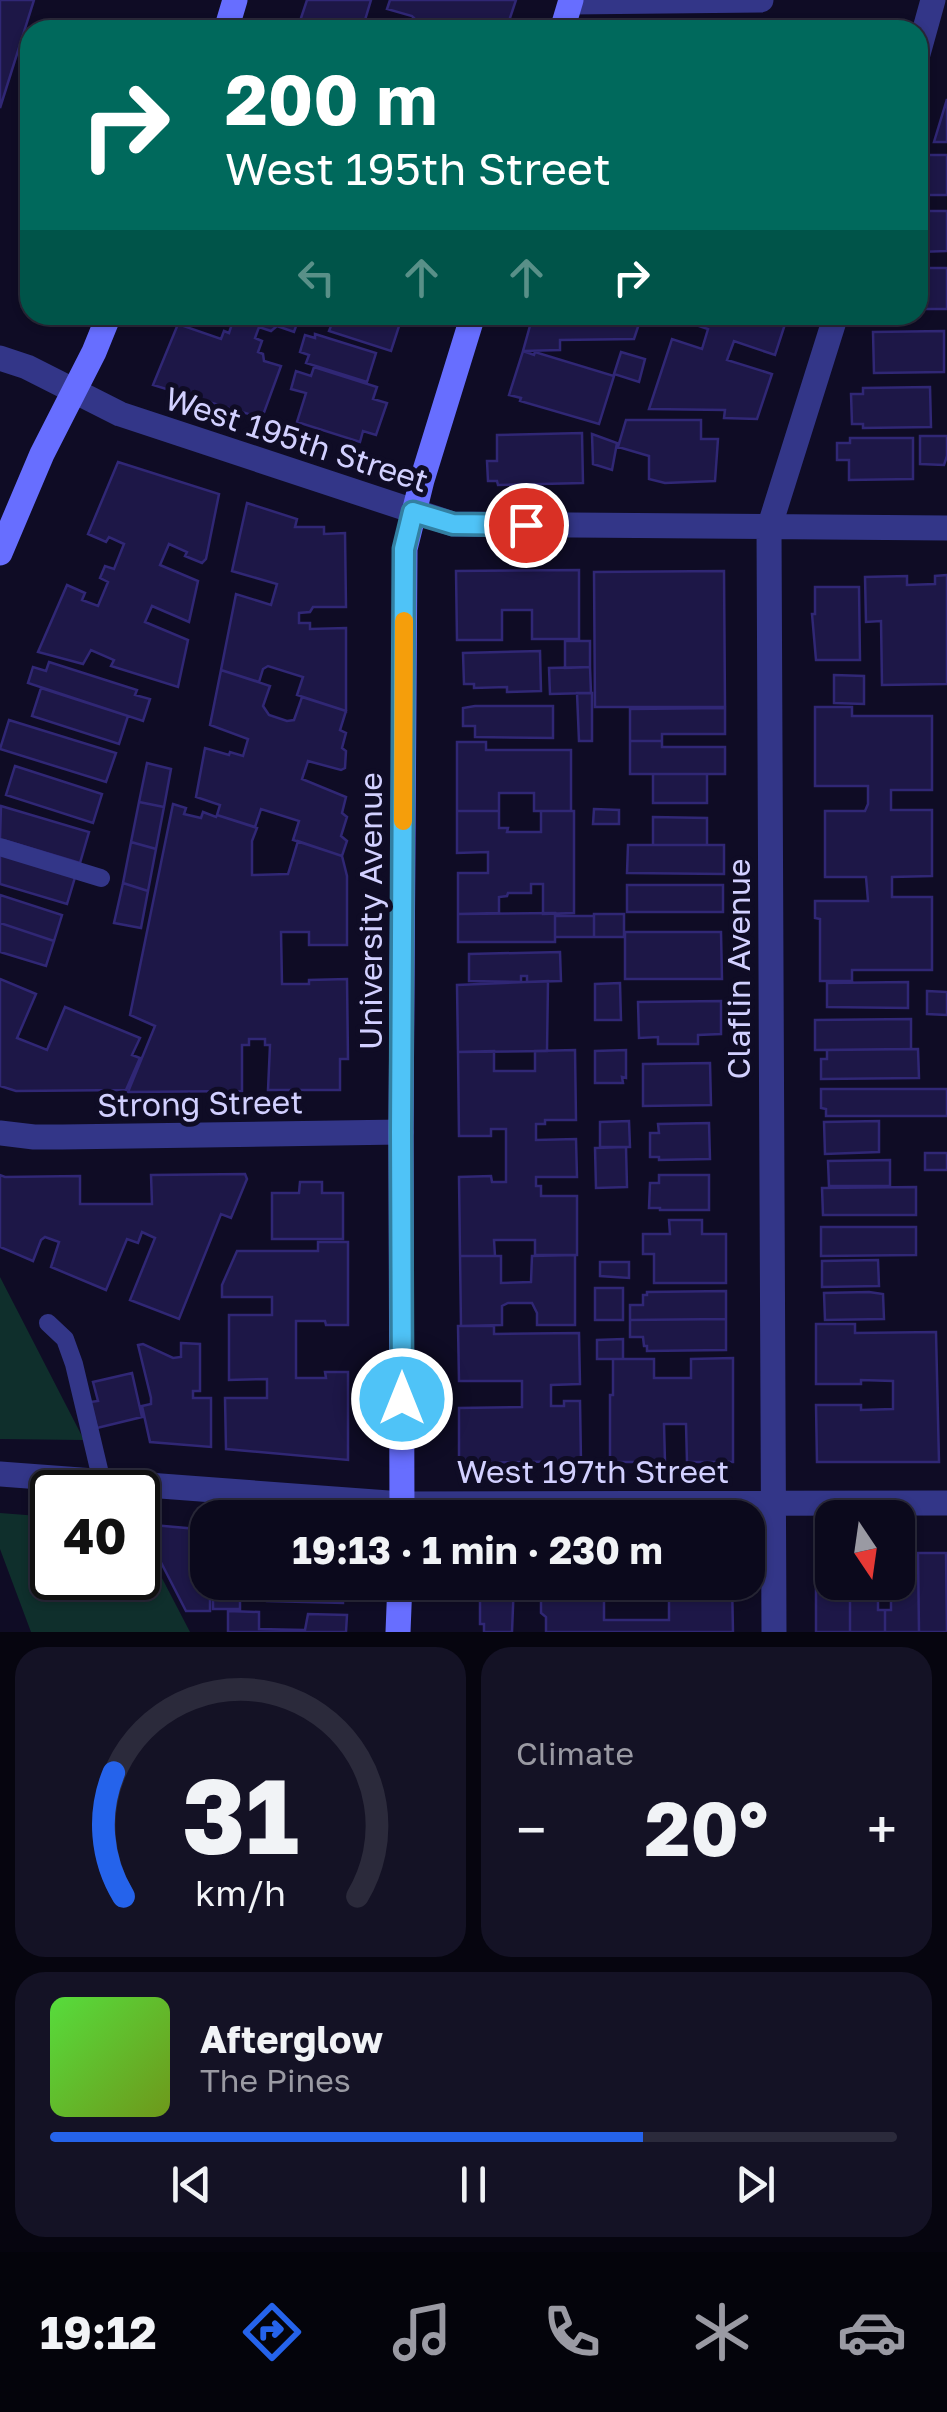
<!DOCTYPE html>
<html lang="en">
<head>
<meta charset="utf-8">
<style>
	body { margin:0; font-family:"Golos Text",sans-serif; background:#141225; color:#f1f3f6; height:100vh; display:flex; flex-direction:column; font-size:38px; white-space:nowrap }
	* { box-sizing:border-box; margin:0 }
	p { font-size:32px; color:#9a9aa3 }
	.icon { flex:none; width:55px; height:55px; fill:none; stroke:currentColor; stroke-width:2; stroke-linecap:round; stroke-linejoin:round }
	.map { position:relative; height:1632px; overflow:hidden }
	.drawer { display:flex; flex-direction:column; gap:15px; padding:15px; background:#06050f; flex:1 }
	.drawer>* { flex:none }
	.top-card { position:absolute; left:20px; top:20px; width:908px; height:305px; border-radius:30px; box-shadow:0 2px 8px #0004,0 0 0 2px #2b2a3b; background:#00695c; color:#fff; overflow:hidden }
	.needle { width:65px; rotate:167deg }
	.tools { position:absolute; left:815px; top:1500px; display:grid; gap:20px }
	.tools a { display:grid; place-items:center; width:100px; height:100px; border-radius:20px; background:#0b091c; box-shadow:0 2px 8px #0004,0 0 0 2px #2b2a3b; font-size:50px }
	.speed { position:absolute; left:30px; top:1470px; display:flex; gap:20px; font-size:50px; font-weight:700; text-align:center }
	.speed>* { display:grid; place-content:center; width:130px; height:130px; border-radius:50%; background:#0b091c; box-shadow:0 2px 8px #0004,0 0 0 2px #2b2a3b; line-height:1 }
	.speed .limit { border:5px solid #111; border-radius:15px; background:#fff; color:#111 }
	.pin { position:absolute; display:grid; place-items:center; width:85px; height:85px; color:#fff; margin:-42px; border:5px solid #fff; border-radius:50%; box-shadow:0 2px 10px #0007 }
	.me { position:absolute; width:110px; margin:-55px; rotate:0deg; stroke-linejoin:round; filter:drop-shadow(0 0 8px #0008) }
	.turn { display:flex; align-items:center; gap:35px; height:210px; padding:0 40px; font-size:45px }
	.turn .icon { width:130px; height:130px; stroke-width:2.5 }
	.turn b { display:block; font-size:70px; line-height:85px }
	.lanes { display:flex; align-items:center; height:95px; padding:0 40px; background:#0003; justify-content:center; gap:50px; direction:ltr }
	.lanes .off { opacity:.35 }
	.big { font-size:75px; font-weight:700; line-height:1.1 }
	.drawer .widget { flex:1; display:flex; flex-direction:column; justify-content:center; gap:15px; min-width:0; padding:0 35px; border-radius:30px; background:#141225 }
	.drawer .dial { align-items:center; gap:0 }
	.dial svg { height:260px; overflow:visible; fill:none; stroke:#2b2a3b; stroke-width:7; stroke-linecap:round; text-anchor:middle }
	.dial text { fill:#f1f3f6; stroke:none }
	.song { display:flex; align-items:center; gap:30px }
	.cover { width:120px; height:120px; border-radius:15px; background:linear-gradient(135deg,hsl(110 70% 55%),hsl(80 70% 35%)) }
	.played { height:10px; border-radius:5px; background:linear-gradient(90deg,#2563eb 70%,#2b2a3b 70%) }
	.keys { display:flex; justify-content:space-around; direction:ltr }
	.heat { display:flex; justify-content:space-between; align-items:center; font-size:55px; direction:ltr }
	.drawer .tiles { flex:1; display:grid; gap:15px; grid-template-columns:1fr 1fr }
	.widget:last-child { grid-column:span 2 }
	.trip { position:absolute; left:190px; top:1500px; width:575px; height:100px; border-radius:30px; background:#0b091c; box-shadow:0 2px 8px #0004,0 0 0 2px #2b2a3b; font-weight:700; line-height:100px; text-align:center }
	.menu { display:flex; height:160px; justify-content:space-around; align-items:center; background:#04040b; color:#9a9aa3 }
	.menu .icon { width:70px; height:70px }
	.menu .active { color:#2563eb }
	.menu b { font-size:45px; color:#f1f3f6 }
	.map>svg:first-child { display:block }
	.green { fill:#0f2f2c }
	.building { fill:#1d1747; stroke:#302775; stroke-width:2.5 }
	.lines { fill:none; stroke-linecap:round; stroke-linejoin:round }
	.lane { stroke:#333688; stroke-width:18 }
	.street { stroke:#333688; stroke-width:25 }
	.secondary { stroke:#676eff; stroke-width:25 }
	.route-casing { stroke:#337fa1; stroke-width:25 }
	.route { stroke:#4fc3f7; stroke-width:18 }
	.slow { stroke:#f59e0b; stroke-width:18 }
	.labels { text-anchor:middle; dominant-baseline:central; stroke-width:10; stroke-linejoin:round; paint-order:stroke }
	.street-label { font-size:32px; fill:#d2d0ff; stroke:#0f0c25 }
</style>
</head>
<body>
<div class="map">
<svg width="947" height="1632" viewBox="0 0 947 1632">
	<rect width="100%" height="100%" fill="#0f0c25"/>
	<path class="green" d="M 0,1277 L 84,1440 L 0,1439 Z
		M 0,1513 L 52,1517 L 52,1578 L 138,1578 L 138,1532 L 190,1632 L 31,1632 L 0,1549 Z"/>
	<path class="building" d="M 0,0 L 34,0 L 0,108 Z
		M 307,0 L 371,0 L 362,30 L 297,30 Z
		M 390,0 L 516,0 L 506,30 L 416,30 L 418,22 L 412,16 L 387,9 Z
		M 947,99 L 947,142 L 934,142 Z
		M 927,155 L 947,155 L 947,195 L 927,195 Z
		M 918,211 L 947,211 L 947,251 L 918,252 Z
		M 918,268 L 947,268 L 947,309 L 918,309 Z
		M 226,315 L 300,315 L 294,332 L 277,326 L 271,331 L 259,327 L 255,338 L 262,341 L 258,352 L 263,354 L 264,361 L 281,366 L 262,418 L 153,385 L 178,324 L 221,339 L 224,331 L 229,333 L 234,318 Z
		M 327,315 L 396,315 L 402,317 L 391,351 L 329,331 L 331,326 L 324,324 Z
		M 533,315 L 642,315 L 634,339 L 560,340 L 560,350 L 523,351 Z
		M 680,315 L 788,315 L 775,355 L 734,341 L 727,360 L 772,374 L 757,419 L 724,418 L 725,410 L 649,409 L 672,339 L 702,349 L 708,329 L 678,319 Z
		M 944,331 L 944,372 L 874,373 L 873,332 Z
		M 315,334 L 376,353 L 367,382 L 306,363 L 309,355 L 300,352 L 305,335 L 315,338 Z
		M 523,351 L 534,355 L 535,352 L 614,376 L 599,424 L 520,401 L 521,398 L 509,395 Z
		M 621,352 L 645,359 L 639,382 L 614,374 Z
		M 314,367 L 377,387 L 373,399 L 387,403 L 376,435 L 363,431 L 360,442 L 297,422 L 306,393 L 291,389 L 296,371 L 311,376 Z
		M 930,387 L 931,427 L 863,428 L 863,424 L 852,424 L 851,394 L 863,394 L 863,388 Z
		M 626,420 L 701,420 L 701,439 L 718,439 L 715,481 L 665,483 L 649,479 L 649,456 L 618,447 Z
		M 582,433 L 583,483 L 498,485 L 497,481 L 488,481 L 487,461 L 497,461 L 497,435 Z
		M 592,434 L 617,443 L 612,470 L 593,464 Z
		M 920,436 L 947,436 L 947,456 L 944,465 L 920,464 Z
		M 850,438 L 913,438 L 913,479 L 849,480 L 849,460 L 837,460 L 837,443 L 850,443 Z
		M 118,462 L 219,494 L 206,559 L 202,563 L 185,556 L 187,552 L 169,544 L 160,565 L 198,581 L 189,622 L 152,606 L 145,622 L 188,640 L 178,687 L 111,666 L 114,660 L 91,650 L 83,664 L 38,652 L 67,585 L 85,593 L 82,600 L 98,606 L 108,582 L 100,578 L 105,566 L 114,569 L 124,544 L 109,537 L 106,542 L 88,534 Z
		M 247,503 L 297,519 L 295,527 L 324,527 L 324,534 L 345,533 L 346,607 L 313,607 L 310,612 L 299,613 L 299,623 L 310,623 L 310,629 L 346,628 L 346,711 L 297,695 L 303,677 L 268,666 L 263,669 L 259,682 L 221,670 L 236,594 L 271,605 L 277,584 L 232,571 Z
		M 579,570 L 579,639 L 532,639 L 532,610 L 502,610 L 502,640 L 457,640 L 456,571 Z
		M 724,571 L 725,707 L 595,707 L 594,572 Z
		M 947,575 L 947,684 L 882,685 L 881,621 L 866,622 L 865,577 L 907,576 L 907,585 L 935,584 L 935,576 Z
		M 815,587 L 859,587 L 860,660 L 816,660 L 812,614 L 815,614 Z
		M 565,641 L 590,641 L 590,667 L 565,668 Z
		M 540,651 L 541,691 L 507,692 L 507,687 L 474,688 L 474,684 L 464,684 L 463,653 Z
		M 49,662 L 137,690 L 135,695 L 150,699 L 143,721 L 28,683 L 33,667 L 46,671 Z
		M 590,667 L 591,693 L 550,694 L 549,668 Z
		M 221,670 L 270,686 L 263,706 L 269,715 L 287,721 L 294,720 L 302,697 L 346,711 L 340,730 L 346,733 L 342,748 L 346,751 L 345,768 L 341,770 L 308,761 L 302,779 L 346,797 L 342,813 L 347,817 L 341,836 L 347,841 L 342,856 L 293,840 L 299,821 L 261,809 L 255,827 L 217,815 L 220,805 L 196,797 L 205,748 L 229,755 L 230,752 L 243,756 L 248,739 L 210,725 Z
		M 834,675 L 864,676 L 864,704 L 834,703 Z
		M 41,688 L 128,716 L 119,744 L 32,716 Z
		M 577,693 L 592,693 L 592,741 L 579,741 Z
		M 475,706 L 553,706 L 553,738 L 475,737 L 475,726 L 463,726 L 463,708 Z
		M 815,707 L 852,707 L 852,716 L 932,716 L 932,790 L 891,790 L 891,810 L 932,810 L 932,876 L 892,877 L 892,897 L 932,897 L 932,970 L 852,970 L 852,981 L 820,981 L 820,919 L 815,918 L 815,901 L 868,901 L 866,877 L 825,877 L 825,811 L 865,811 L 868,804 L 868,786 L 815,786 Z
		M 725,708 L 725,734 L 662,734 L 662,741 L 630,741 L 630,709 Z
		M 9,720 L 116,753 L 106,782 L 0,749 Z
		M 630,741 L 662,741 L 662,747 L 725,747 L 725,774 L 630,774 Z
		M 457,742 L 486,742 L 486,750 L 571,750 L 571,811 L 534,811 L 534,793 L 499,793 L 499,811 L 457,811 Z
		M 147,763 L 171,769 L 164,807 L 139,802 Z
		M 15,766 L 102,794 L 93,823 L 6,795 Z
		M 653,774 L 707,774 L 707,803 L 653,803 Z
		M 139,802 L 164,807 L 156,849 L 131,842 Z
		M 173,804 L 186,808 L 184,814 L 201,818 L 203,812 L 216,817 L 217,815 L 257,828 L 252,841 L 252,875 L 288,874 L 298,841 L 342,856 L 347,876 L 347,945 L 309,945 L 309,932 L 281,932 L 282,984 L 309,984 L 309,980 L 347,979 L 348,1059 L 340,1059 L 340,1090 L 268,1090 L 270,1045 L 265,1045 L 265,1039 L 249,1039 L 249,1045 L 242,1045 L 242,1091 L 128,1092 L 155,1026 L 130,1015 Z
		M 1,806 L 89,832 L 80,863 L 0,839 Z
		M 594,809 L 619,810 L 619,824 L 593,824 Z
		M 457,811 L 499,811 L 499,828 L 508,828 L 507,832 L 541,832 L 541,811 L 574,811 L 574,913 L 543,914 L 543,884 L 531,884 L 531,893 L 508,893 L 507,896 L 499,897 L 499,913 L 458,914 L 458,873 L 488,873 L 488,852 L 457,853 Z
		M 653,817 L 707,818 L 707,845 L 653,845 Z
		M 131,842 L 156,849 L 148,891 L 123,883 Z
		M 628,845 L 724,845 L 724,874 L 627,873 Z
		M 0,851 L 76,874 L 67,904 L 0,884 Z
		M 123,883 L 148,891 L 141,928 L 114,923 Z
		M 627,885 L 723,885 L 723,912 L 627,912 Z
		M 0,895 L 62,915 L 54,941 L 0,923 Z
		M 555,913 L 555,942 L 458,942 L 458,914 Z
		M 594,914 L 624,914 L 624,937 L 594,937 Z
		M 555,916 L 594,916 L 594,937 L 555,937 Z
		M 0,923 L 54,941 L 46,966 L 0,952 Z
		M 625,932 L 721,932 L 722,979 L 625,979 Z
		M 560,952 L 561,981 L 527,982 L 527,976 L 521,976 L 521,982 L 469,981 L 469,954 Z
		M 0,979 L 36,994 L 17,1038 L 47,1050 L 65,1007 L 140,1038 L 132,1055 L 140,1058 L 126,1090 L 16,1091 L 0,1086 Z
		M 548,981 L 547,1051 L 458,1052 L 457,985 Z
		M 908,982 L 908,1008 L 827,1007 L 827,983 Z
		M 620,983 L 621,1020 L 595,1020 L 595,984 Z
		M 927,991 L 947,992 L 947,1015 L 927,1014 Z
		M 721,1001 L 721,1034 L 698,1035 L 698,1044 L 658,1044 L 658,1037 L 639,1038 L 638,1002 Z
		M 911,1019 L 911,1049 L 815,1050 L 815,1020 Z
		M 918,1049 L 919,1078 L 821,1079 L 821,1059 L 827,1059 L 827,1050 Z
		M 575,1050 L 576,1120 L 545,1120 L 545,1124 L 536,1124 L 536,1140 L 576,1139 L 577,1177 L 536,1177 L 536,1186 L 541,1186 L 541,1196 L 577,1196 L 577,1255 L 535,1255 L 535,1240 L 494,1240 L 495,1256 L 460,1256 L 459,1177 L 491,1176 L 492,1182 L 506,1182 L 506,1129 L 491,1129 L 491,1136 L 459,1136 L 458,1052 L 494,1051 L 494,1071 L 535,1071 L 535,1051 Z
		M 626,1050 L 626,1078 L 622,1077 L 623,1083 L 595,1083 L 595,1051 Z
		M 710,1063 L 711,1105 L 643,1106 L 643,1064 Z
		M 821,1089 L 947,1089 L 947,1116 L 826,1116 L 826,1109 L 821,1108 Z
		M 629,1121 L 630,1147 L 600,1147 L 600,1122 Z
		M 879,1121 L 879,1152 L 825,1154 L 824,1122 Z
		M 709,1123 L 710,1159 L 659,1160 L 659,1157 L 650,1157 L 650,1133 L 659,1133 L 658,1124 Z
		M 626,1147 L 627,1187 L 596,1188 L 595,1148 Z
		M 925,1153 L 947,1153 L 947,1170 L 925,1170 Z
		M 890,1160 L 890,1186 L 829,1186 L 828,1161 Z
		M 245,1174 L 247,1179 L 231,1218 L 221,1214 L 179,1319 L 130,1300 L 155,1238 L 142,1232 L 138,1243 L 127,1239 L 106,1290 L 51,1267 L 59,1242 L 45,1237 L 41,1240 L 33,1261 L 0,1247 L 0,1175 L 5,1177 L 80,1176 L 80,1204 L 152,1204 L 151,1175 Z
		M 659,1175 L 709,1175 L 709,1210 L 660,1210 L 660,1208 L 649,1208 L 650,1183 L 659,1183 Z
		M 300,1182 L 322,1182 L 322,1193 L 343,1193 L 343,1239 L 272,1239 L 272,1193 L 299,1193 Z
		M 916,1187 L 916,1215 L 823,1215 L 822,1188 Z
		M 669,1220 L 702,1220 L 702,1234 L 726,1234 L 726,1283 L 654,1283 L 654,1254 L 643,1254 L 643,1234 L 670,1234 Z
		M 821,1227 L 916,1227 L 916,1255 L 821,1256 Z
		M 318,1242 L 348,1242 L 348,1325 L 326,1325 L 325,1321 L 296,1321 L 296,1378 L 326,1378 L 325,1372 L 348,1372 L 348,1460 L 226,1449 L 225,1398 L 267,1398 L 267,1379 L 229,1380 L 229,1315 L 272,1315 L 272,1297 L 222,1297 L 222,1285 L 237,1251 L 318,1251 Z
		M 575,1255 L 575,1325 L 537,1325 L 537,1313 L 532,1303 L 508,1303 L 502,1306 L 502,1325 L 461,1326 L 460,1256 L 501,1256 L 501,1283 L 531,1282 L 532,1256 Z
		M 878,1260 L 879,1286 L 822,1287 L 822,1261 Z
		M 600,1262 L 629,1262 L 629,1278 L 600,1276 Z
		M 595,1288 L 623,1288 L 623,1320 L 595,1320 Z
		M 726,1291 L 726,1319 L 630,1320 L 630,1305 L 643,1305 L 643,1295 L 647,1295 L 647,1292 Z
		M 869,1292 L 883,1294 L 884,1319 L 825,1320 L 824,1293 Z
		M 726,1319 L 726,1350 L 647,1351 L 647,1346 L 644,1346 L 643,1337 L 630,1337 L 630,1320 Z
		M 816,1324 L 855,1324 L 855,1333 L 936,1332 L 939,1462 L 817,1462 L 816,1405 L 861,1405 L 861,1410 L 893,1409 L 893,1381 L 861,1380 L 861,1384 L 816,1384 Z
		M 458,1326 L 494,1326 L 494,1334 L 579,1333 L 580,1384 L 551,1385 L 551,1406 L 564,1406 L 564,1401 L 580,1401 L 581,1461 L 459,1463 L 459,1408 L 522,1407 L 522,1381 L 459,1381 Z
		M 623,1339 L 623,1359 L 597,1359 L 597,1340 Z
		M 181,1343 L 200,1344 L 200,1391 L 193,1391 L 193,1398 L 211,1398 L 211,1447 L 150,1442 L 142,1406 L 151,1404 L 151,1398 L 138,1345 L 143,1344 L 173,1358 L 181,1357 Z
		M 733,1358 L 733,1462 L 687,1462 L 686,1424 L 664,1424 L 665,1462 L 610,1462 L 610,1395 L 613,1395 L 613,1359 L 654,1359 L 654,1378 L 691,1378 L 691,1359 Z
		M 132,1373 L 142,1417 L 97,1428 L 90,1402 L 98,1401 L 93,1382 Z
		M 153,1525 L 208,1530 L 208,1571 L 205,1571 L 205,1586 L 210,1586 L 210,1611 L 186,1611 L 151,1543 Z
		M 816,1553 L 832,1553 L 832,1582 L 850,1582 L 850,1632 L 816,1632 Z
		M 898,1553 L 918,1553 L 919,1632 L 885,1632 L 885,1610 L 891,1610 L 891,1582 L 898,1582 Z
		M 918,1553 L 946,1553 L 947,1632 L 919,1632 Z
		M 267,1582 L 329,1582 L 329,1586 L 343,1586 L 343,1603 L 267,1601 Z
		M 480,1582 L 514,1582 L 512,1632 L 484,1632 L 484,1624 L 480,1624 Z
		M 541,1582 L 620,1582 L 621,1589 L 604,1589 L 604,1620 L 669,1620 L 669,1588 L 655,1589 L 655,1582 L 732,1582 L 733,1632 L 546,1632 L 546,1617 L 541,1613 Z
		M 850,1582 L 878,1582 L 878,1610 L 885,1610 L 885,1632 L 850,1632 Z
		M 213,1595 L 240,1595 L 240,1609 L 213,1609 Z
		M 228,1611 L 259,1612 L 259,1629 L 305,1630 L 308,1614 L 347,1615 L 346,1632 L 228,1632 Z"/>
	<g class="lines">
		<path class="lane" d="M 0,847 L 101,878
			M 48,1323 L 65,1339 L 74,1364 L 102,1482"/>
		<path class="street" d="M 571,2 L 761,0
			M 918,54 L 933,0
			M 0,358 L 27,367 L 120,414 L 453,524 L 947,528
			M 0,1133 L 34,1137 L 62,1137 L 401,1132
			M 0,1474 L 402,1504 L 947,1503
			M 774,1632 L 769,528 L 836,315"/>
		<path class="secondary" d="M 226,30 L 235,0
			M 562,30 L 571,0
			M 0,553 L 42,454 L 94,352 L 109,315
			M 402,1518 L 401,1132 L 405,549 L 422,480 L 473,315
			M 398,1632 L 400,1582"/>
	</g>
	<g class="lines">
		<g class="route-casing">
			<path id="route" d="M 402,1399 L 401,1132 L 404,549 L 413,512 L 453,524 L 526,525"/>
		</g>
		<use href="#route" class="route"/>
		<path class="slow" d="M 403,821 L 404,621"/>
	</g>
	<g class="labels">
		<g class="street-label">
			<text transform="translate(297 439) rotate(18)">West 195th Street</text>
			<text transform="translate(370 911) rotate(-90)">University Avenue</text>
			<text transform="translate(738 969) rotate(-90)">Claflin Avenue</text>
			<text transform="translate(200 1103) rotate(-1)">Strong Street</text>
			<text x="593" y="1471">West 197th Street</text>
		</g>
	</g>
</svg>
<div class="tools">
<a><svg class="needle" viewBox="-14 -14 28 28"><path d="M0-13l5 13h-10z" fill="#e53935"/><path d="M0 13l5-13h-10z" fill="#9a9aa3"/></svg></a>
</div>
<div class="speed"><div class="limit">40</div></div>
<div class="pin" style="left:526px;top:525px;background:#d93025"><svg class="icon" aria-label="arrive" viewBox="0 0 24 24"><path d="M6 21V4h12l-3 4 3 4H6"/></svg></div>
<svg class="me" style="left:402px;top:1399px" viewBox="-20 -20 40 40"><circle r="17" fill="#4fc3f7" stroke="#fff" stroke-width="3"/><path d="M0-11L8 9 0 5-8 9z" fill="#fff"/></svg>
<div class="trip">19:13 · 1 min · 230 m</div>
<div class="top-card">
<div class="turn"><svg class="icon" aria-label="right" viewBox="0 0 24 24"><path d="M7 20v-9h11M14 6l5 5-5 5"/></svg><div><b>200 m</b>West 195th Street</div></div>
<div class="lanes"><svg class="icon off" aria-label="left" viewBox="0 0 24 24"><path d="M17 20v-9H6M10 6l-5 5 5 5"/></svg><svg class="icon off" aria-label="ahead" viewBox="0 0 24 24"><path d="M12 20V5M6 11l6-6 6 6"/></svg><svg class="icon off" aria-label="ahead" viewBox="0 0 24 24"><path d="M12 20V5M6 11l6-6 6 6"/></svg><svg class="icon" aria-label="right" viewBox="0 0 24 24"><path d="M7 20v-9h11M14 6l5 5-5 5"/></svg></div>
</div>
</div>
<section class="drawer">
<div class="tiles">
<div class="widget dial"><svg viewBox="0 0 100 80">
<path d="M14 69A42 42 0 1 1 86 69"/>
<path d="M14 69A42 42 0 0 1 11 31" stroke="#2563eb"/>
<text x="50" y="56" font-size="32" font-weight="700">31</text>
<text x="50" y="72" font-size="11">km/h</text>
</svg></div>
<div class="widget"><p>Climate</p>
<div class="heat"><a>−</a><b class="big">20°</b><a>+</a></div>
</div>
<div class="widget">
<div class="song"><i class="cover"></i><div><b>Afterglow</b><p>The Pines</p></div></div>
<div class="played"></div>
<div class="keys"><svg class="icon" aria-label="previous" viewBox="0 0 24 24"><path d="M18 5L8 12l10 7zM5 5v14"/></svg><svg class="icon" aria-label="pause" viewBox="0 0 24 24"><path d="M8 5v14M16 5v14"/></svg><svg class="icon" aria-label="next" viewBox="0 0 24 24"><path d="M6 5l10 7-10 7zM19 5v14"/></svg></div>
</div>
</div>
</section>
<nav class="menu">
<b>19:12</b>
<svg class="icon active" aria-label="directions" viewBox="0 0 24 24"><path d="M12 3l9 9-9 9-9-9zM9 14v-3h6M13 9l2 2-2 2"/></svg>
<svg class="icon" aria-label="music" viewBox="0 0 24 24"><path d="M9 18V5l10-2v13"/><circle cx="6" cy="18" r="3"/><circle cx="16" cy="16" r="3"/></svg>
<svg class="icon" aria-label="phone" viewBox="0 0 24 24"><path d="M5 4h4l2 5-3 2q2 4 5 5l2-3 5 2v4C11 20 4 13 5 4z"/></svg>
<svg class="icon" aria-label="climate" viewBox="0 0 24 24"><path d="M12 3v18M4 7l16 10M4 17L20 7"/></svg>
<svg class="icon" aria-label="car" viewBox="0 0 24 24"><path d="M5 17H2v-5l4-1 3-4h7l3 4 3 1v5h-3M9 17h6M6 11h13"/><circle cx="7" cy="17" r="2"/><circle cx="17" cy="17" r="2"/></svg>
</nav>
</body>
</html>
